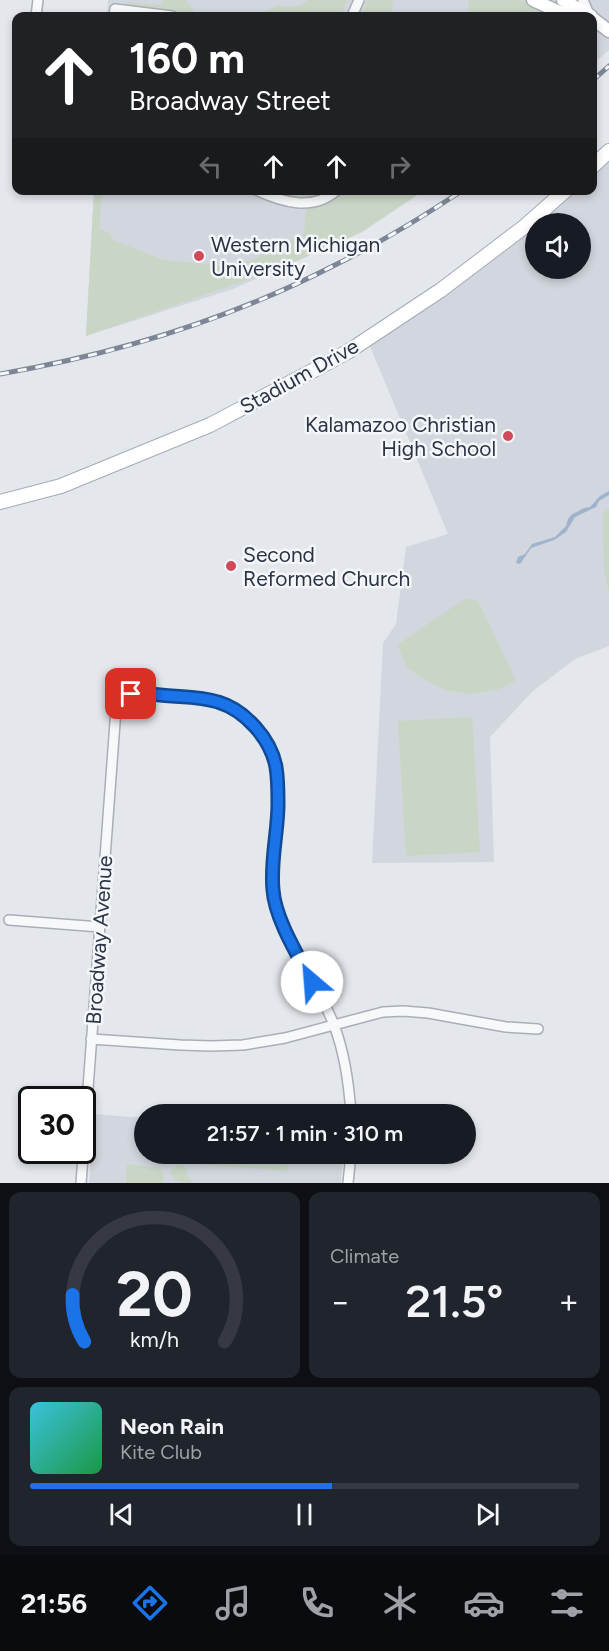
<!DOCTYPE html>
<html lang="en">
<head>
<meta charset="utf-8">
<style>
	body { margin:0; font-family:Figtree,sans-serif; background:#20242c; color:#f1f3f6; height:100vh; display:flex; flex-direction:column; font-size:22px; white-space:nowrap }
	* { box-sizing:border-box; margin:0 }
	p { font-size:20px; color:#9ea1a6 }
	.icon { flex:none; width:33px; height:33px; fill:none; stroke:currentColor; stroke-width:2; stroke-linecap:round; stroke-linejoin:round }
	.map { position:relative; height:1183px; overflow:hidden }
	.drawer { display:flex; flex-direction:column; gap:9px; padding:9px; background:#0d0f14; flex:1 }
	.drawer>* { flex:none }
	.banner { position:absolute; left:12px; top:12px; width:585px; height:183px; border-radius:12px; box-shadow:0 3px 9px #0003; background:#202124; color:#fff; overflow:hidden }
	.buttons { position:absolute; left:525px; top:213px; display:grid; gap:12px }
	.buttons a { display:grid; place-items:center; width:66px; height:66px; border-radius:50%; background:#171b24; box-shadow:0 3px 9px #0003; font-size:30px }
	.speed { position:absolute; left:18px; top:1086px; display:flex; gap:12px; font-size:30px; font-weight:700; text-align:center }
	.speed>* { display:grid; place-content:center; width:78px; height:78px; border-radius:50%; background:#171b24; box-shadow:0 3px 9px #0003; line-height:1 }
	.speed .limit { border:3px solid #111; border-radius:9px; background:#fff; color:#111 }
	.pin { position:absolute; display:grid; place-items:center; width:51px; height:51px; color:#fff; margin:-26px; border-radius:12px; box-shadow:0 3px 9px #0006 }
	.me { position:absolute; width:66px; margin:-33px; rotate:333deg; stroke-linejoin:round; filter:drop-shadow(0 0 4px #0008) }
	.turn { display:flex; align-items:center; gap:21px; height:126px; padding:0 18px; font-size:27px }
	.turn .icon { width:78px; height:78px; stroke-width:2.5 }
	.turn b { display:block; font-size:42px; line-height:51px }
	.lanes { display:flex; align-items:center; height:57px; padding:0 18px; background:#0003; justify-content:center; gap:30px; direction:ltr }
	.lanes .off { opacity:.35 }
	.big { font-size:45px; font-weight:600; line-height:1.1 }
	.drawer .widget { flex:1; display:flex; flex-direction:column; justify-content:center; gap:9px; min-width:0; padding:0 21px; border-radius:12px; background:#20242c }
	.drawer .dial { align-items:center; gap:0 }
	.dial svg { height:156px; overflow:visible; fill:none; stroke:#363941; stroke-width:7; stroke-linecap:round; text-anchor:middle }
	.dial text { fill:#f1f3f6; stroke:none }
	.song { display:flex; align-items:center; gap:18px }
	.cover { width:72px; height:72px; border-radius:9px; background:linear-gradient(135deg,hsl(190 70% 55%),hsl(140 70% 35%)) }
	.played { height:6px; border-radius:3px; background:linear-gradient(90deg,#1a73e8 55%,#363941 55%) }
	.keys { display:flex; justify-content:space-around; direction:ltr }
	.heat { display:flex; justify-content:space-between; align-items:center; font-size:33px; direction:ltr }
	.drawer .tiles { flex:1; display:grid; gap:9px; grid-template-columns:1fr 1fr }
	.widget:last-child { grid-column:span 2 }
	.trip { position:absolute; left:134px; top:1104px; width:342px; height:60px; border-radius:30px; background:#171b24; box-shadow:0 3px 9px #0003; font-weight:600; line-height:60px; text-align:center }
	.menu { display:flex; height:96px; justify-content:space-around; align-items:center; background:#090b0e; color:#9ea1a6 }
	.menu .icon { width:42px; height:42px }
	.menu .on { color:#1a73e8 }
	.menu b { font-size:27px; color:#f1f3f6 }
	.map>svg:first-child { display:block }
	.built { fill:#d2d6de; fill-rule:evenodd }
	.green { fill:#c9d6c5 }
	.water { fill:#9fb4cc }
	.lines { fill:none; stroke-linecap:round; stroke-linejoin:round }
	.street-casing { stroke:#a9aeb7; stroke-width:12 }
	.secondary-casing { stroke:#a9aeb7; stroke-width:15 }
	.primary-casing { stroke:#a3abb8; stroke-width:16 }
	.street { stroke:#f7f8fa; stroke-width:9 }
	.secondary { stroke:#fff; stroke-width:12 }
	.primary { stroke:#fff; stroke-width:14 }
	.rail-casing { stroke:#7d8696; stroke-width:5 }
	.rail { stroke:#f4f6f9; stroke-width:3; stroke-dasharray:9; stroke-linecap:butt }
	.route-casing { stroke:#114b97; stroke-width:15 }
	.route { stroke:#1a73e8; stroke-width:10 }
	.poi-dot { fill:#d1495b; stroke:#f4f6f9; stroke-width:2 }
	.labels { text-anchor:middle; dominant-baseline:central; stroke-width:5; stroke-linejoin:round; paint-order:stroke }
	.poi-label { font-size:21px; fill:#2b3445; stroke:#f4f6f9; text-anchor:start }
	.street-label { font-size:21px; fill:#2b3445; stroke:#f4f6f9 }
</style>
</head>
<body>
<div class="map">
<svg width="609" height="1183" viewBox="0 0 609 1183">
	<rect width="100%" height="100%" fill="#e4e7ec"/>
	<path class="built" d="M 108,0 L 609,0 L 609,50 L 593,64 L 592,16 L 107,16 Z
		M 609,151 L 609,646 L 575,659 L 533,691 L 490,737 L 494,862 L 372,863 L 383,643 L 396,624 L 406,547 L 448,534 L 367,339 L 566,191 L 592,190 L 593,167 ZM 536,224 L 580,224 L 580,268 L 536,268 Z
		M 94,191 L 423,191 L 362,232 L 233,289 L 86,336 Z
		M 94,1114 L 144,1118 L 144,1154 L 343,1154 L 341,1183 L 89,1183 Z"/>
	<path class="green" d="M 162,0 L 186,0 L 198,16 L 182,16 L 169,11 L 130,6 L 124,2 L 161,5 Z
		M 309,0 L 347,0 L 341,16 L 253,16 L 280,5 L 286,7 L 300,5 Z
		M 367,0 L 393,0 L 391,16 L 361,16 Z
		M 469,0 L 522,0 L 556,16 L 467,16 Z
		M 94,191 L 102,191 L 99,229 L 110,233 L 113,240 L 115,241 L 164,260 L 228,266 L 249,261 L 304,234 L 306,209 C 321,207 334,203 344,191 L 423,191 L 362,232 L 281,268 L 86,336 Z
		M 272,191 L 328,191 C 310,201 290,199 272,191 Z
		M 609,508 L 609,592 L 604,570 L 603,514 Z
		M 466,598 L 478,601 L 516,680 L 499,689 L 469,694 L 445,690 L 425,680 L 407,667 L 397,645 Z
		M 472,717 L 480,852 L 406,856 L 398,721 Z
		M 180,1154 L 288,1154 L 287,1171 L 179,1163 Z
		M 127,1164 L 159,1168 L 164,1173 L 163,1183 L 126,1183 Z
		M 181,1164 L 186,1167 L 188,1177 L 193,1183 C 180,1183 177,1183 170,1173 L 176,1165 Z"/>
	<path class="water" d="M 609,491 L 609,495 L 599,501 L 596,507 L 575,517 L 566,532 L 554,540 L 531,548 L 520,564 L 516,563 L 518,557 L 525,554 L 532,544 L 555,537 L 566,526 L 568,519 L 571,515 L 584,508 L 590,507 L 600,496 Z"/>
	<g class="lines">
		<g class="street-casing">
			<path id="street" d="M 583,0 L 589,14
				M 36,16 L 38,0
				M 114,16 L 115,9 L 172,16
				M 352,16 L 359,0
				M 256,190 C 282,202 313,212 337,190
				M 9,920 L 100,927
				M 91,1039 L 180,1045 L 211,1046 L 243,1045 L 285,1038 L 383,1012 L 403,1011 L 428,1013 L 506,1027 L 538,1029
				M 81,1183 L 116,709 C 118,705 120,700 123,698 C 132,690 157,695 168,696 C 208,698 238,702 263,738 C 286,772 278,818 274,857 C 273,869 271,882 273,894 C 282,942 317,981 334,1025 C 345,1054 349,1084 351,1114
				M 348,1183 L 351,1154"/>
		</g>
		<g class="secondary-casing">
			<path id="secondary" d="M 533,0 L 568,16
				M 563,0 L 591,16
				M 592,18 L 609,31"/>
		</g>
		<g class="primary-casing">
			<path id="primary" d="M 592,167 L 609,151
				M 0,502 L 61,486 L 210,425 L 316,369 L 349,351 L 441,290 L 524,227 L 566,190"/>
		</g>
		<use href="#street" class="street"/>
		<use href="#secondary" class="secondary"/>
		<use href="#primary" class="primary"/>
		<g class="rail-casing">
			<path id="rail" d="M 592,81 L 609,66
				M 0,374 C 116,354 228,320 333,266 C 378,244 421,218 463,190"/>
		</g>
		<use href="#rail" class="rail"/>
	</g>
	<g class="lines">
		<g class="route-casing">
			<path id="route" d="M 131,694 C 145,693 159,695 172,696 C 188,697 203,697 218,702 C 245,710 271,739 276,767 C 278,779 278,792 278,804 C 278,832 270,862 273,890 C 275,919 299,957 312,982"/>
		</g>
		<use href="#route" class="route"/>
	</g>
	<g class="poi-dot">
		<circle cx="199" cy="256" r="6"/>
		<circle cx="508" cy="436" r="6"/>
		<circle cx="231" cy="566" r="6"/>
	</g>
	<g class="labels">
		<g class="poi-label">
			<text x="211" y="244">Western Michigan<tspan x="211" dy="24">University</tspan></text>
			<text x="496" y="424" text-anchor="end">Kalamazoo Christian<tspan x="496" dy="24">High School</tspan></text>
			<text x="243" y="554">Second<tspan x="243" dy="24">Reformed Church</tspan></text>
		</g>
		<g class="street-label">
			<text transform="translate(299 376) rotate(-29)">Stadium Drive</text>
			<text transform="translate(99 940) rotate(-86)">Broadway Avenue</text>
		</g>
	</g>
</svg>
<div class="buttons">
<a><svg class="icon" aria-label="sound" viewBox="0 0 24 24"><path d="M4 9h4l5-4v14l-5-4H4zM17 9q2 3 0 6"/></svg></a>
</div>
<div class="speed"><div class="limit">30</div></div>
<div class="pin" style="left:131px;top:694px;background:#d93025"><svg class="icon" aria-label="arrive" viewBox="0 0 24 24"><path d="M6 21V4h12l-3 4 3 4H6"/></svg></div>
<svg class="me" style="left:312px;top:982px" viewBox="-20 -20 40 40"><circle r="19" fill="#fff"/><path d="M0-13L10 11 0 6-10 11z" fill="#1a73e8"/></svg>
<div class="trip">21:57 · 1 min · 310 m</div>
<div class="banner">
<div class="turn"><svg class="icon" aria-label="ahead" viewBox="0 0 24 24"><path d="M12 20V5M6 11l6-6 6 6"/></svg><div><b>160 m</b>Broadway Street</div></div>
<div class="lanes"><svg class="icon off" aria-label="left" viewBox="0 0 24 24"><path d="M17 20v-9H6M10 6l-5 5 5 5"/></svg><svg class="icon" aria-label="ahead" viewBox="0 0 24 24"><path d="M12 20V5M6 11l6-6 6 6"/></svg><svg class="icon" aria-label="ahead" viewBox="0 0 24 24"><path d="M12 20V5M6 11l6-6 6 6"/></svg><svg class="icon off" aria-label="right" viewBox="0 0 24 24"><path d="M7 20v-9h11M14 6l5 5-5 5"/></svg></div>
</div>
</div>
<section class="drawer">
<div class="tiles">
<div class="widget dial"><svg viewBox="0 0 100 80">
<path d="M14 69A42 42 0 1 1 86 69"/>
<path d="M14 69A42 42 0 0 1 8 45" stroke="#1a73e8"/>
<text x="50" y="56" font-size="32" font-weight="700">20</text>
<text x="50" y="72" font-size="11">km/h</text>
</svg></div>
<div class="widget"><p>Climate</p>
<div class="heat"><a>−</a><b class="big">21.5°</b><a>+</a></div>
</div>
<div class="widget">
<div class="song"><i class="cover"></i><div><b>Neon Rain</b><p>Kite Club</p></div></div>
<div class="played"></div>
<div class="keys"><svg class="icon" aria-label="previous" viewBox="0 0 24 24"><path d="M18 5L8 12l10 7zM5 5v14"/></svg><svg class="icon" aria-label="pause" viewBox="0 0 24 24"><path d="M8 5v14M16 5v14"/></svg><svg class="icon" aria-label="next" viewBox="0 0 24 24"><path d="M6 5l10 7-10 7zM19 5v14"/></svg></div>
</div>
</div>
</section>
<nav class="menu">
<b>21:56</b>
<svg class="icon on" aria-label="directions" viewBox="0 0 24 24"><path d="M12 3l9 9-9 9-9-9zM9 14v-3h6M13 9l2 2-2 2"/></svg>
<svg class="icon" aria-label="music" viewBox="0 0 24 24"><path d="M9 18V5l10-2v13"/><circle cx="6" cy="18" r="3"/><circle cx="16" cy="16" r="3"/></svg>
<svg class="icon" aria-label="phone" viewBox="0 0 24 24"><path d="M5 4h4l2 5-3 2q2 4 5 5l2-3 5 2v4C11 20 4 13 5 4z"/></svg>
<svg class="icon" aria-label="climate" viewBox="0 0 24 24"><path d="M12 3v18M4 7l16 10M4 17L20 7"/></svg>
<svg class="icon" aria-label="car" viewBox="0 0 24 24"><path d="M5 17H2v-5l4-1 3-4h7l3 4 3 1v5h-3M9 17h6M6 11h13"/><circle cx="7" cy="17" r="2"/><circle cx="17" cy="17" r="2"/></svg>
<svg class="icon" aria-label="filters" viewBox="0 0 24 24"><path d="M4 7h16M4 17h16"/><circle cx="9" cy="7" r="2"/><circle cx="15" cy="17" r="2"/></svg>
</nav>
</body>
</html>
